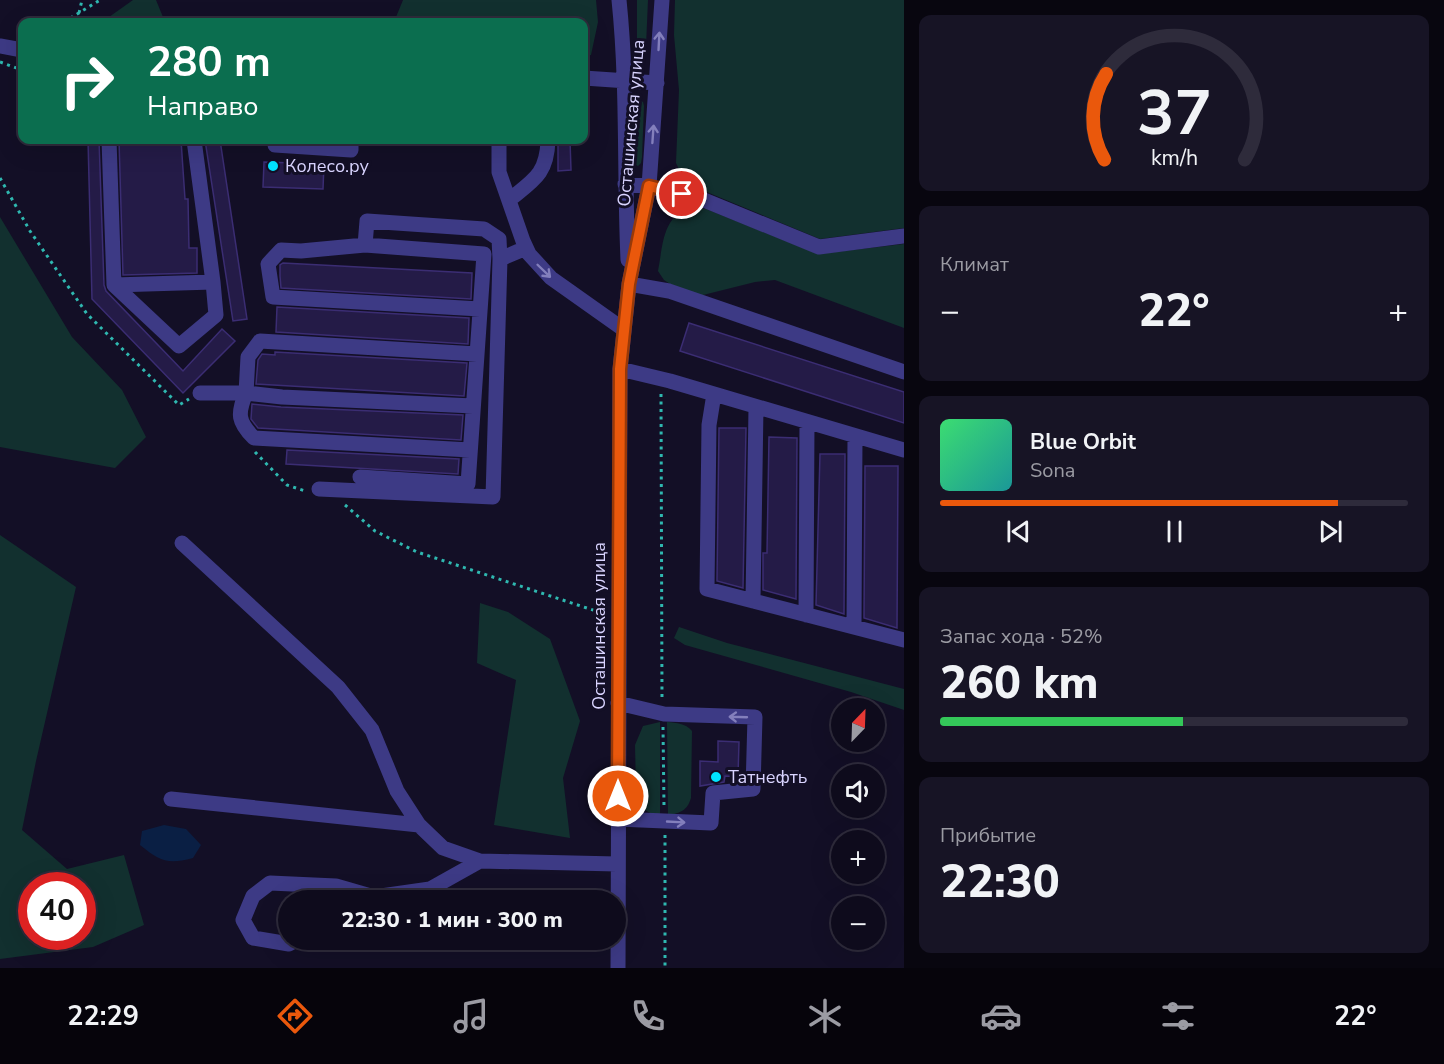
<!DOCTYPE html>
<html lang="ru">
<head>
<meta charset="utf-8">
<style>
	body { margin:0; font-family:"Nunito Sans",sans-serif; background:#171425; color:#f1f3f6; height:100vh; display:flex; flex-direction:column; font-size:22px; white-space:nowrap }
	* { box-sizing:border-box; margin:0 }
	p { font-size:20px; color:#9b9ba3 }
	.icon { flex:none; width:33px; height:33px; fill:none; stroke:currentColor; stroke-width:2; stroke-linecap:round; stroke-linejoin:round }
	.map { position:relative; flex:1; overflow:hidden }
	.panel { display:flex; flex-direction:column; gap:15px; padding:15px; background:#08060f; width:540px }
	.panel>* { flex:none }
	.guide { position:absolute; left:18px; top:18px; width:570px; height:126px; border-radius:12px; box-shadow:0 6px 24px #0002,0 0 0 2px #2e2b3b; background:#0b6e4f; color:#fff; overflow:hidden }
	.needle { width:39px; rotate:23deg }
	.tools { position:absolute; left:831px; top:698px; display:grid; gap:12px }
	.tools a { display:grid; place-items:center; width:54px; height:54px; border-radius:50%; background:#0e0b1c; box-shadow:0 6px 24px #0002,0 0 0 2px #2e2b3b; font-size:30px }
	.speed { position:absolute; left:18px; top:872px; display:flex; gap:12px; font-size:30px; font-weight:700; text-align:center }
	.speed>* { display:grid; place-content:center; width:78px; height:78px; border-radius:50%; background:#0e0b1c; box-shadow:0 6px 24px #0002,0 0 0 2px #2e2b3b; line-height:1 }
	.speed .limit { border:9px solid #d22; background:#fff; color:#111 }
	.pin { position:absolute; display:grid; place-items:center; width:51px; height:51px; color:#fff; margin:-26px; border:3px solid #fff; border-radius:50%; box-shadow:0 2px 6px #0007 }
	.me { position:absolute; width:66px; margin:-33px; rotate:0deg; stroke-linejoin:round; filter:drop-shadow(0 0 4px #0008) }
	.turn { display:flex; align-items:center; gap:21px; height:126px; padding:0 30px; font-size:27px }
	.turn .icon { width:78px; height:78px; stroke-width:2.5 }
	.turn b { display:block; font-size:42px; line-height:51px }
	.big { font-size:45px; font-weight:800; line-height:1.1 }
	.panel .card { flex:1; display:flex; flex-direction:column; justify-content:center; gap:9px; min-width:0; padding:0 21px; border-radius:12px; background:#171425 }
	.panel .dial { align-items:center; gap:0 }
	.dial svg { height:156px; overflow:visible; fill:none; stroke:#2e2b3b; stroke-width:7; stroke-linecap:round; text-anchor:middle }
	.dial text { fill:#f1f3f6; stroke:none }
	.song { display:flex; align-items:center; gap:18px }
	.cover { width:72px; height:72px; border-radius:9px; background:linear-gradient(135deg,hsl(140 70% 55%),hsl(180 70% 35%)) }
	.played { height:6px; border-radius:3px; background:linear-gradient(90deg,#ea580c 85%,#2e2b3b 85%) }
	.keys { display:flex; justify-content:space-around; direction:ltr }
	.heat { display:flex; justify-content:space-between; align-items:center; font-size:33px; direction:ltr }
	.charge { height:9px; border-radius:4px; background:linear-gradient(90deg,#34c759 52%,#2e2b3b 0) }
	.trip { position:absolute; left:278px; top:890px; width:348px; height:60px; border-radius:30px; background:#0e0b1c; box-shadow:0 6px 24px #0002,0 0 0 2px #2e2b3b; font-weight:800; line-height:60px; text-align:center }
	.tab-bar { display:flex; height:96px; justify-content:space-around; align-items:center; background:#06040b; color:#9b9ba3 }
	.tab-bar .icon { width:42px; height:42px }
	.tab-bar .on { color:#ea580c }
	.tab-bar b { font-size:27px; color:#f1f3f6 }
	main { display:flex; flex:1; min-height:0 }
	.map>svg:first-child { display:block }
	.green { fill:#12302f; fill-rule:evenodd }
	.water { fill:#0a1f44 }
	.building { fill:#241b47; stroke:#3b2d73; stroke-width:1.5 }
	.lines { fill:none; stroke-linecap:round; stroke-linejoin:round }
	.path { stroke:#2fb8b0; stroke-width:3; stroke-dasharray:3 4.5; stroke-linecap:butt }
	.minor { stroke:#3d3a85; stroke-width:15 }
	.oneway { stroke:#837fbc }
	.route-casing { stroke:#983908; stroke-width:15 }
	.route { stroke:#ea580c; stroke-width:10 }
	.poi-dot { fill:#00e5ff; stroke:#130f26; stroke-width:2 }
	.labels { text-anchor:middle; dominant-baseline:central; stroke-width:6; stroke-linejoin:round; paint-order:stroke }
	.street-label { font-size:18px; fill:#d9d4ff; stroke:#130f26 }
	.poi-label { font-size:18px; fill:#d9d4ff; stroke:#130f26; text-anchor:start }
</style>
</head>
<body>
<main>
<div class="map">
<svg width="904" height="968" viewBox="0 0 904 968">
	<rect width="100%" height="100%" fill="#130f26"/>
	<path class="green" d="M 133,0 L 156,0 L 165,22 L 102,22 Z
		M 403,0 L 596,0 L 598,22 L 591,55 L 584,56 L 584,22 L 394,22 Z
		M 637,0 L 648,0 L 646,46 L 642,53 L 637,49 Z
		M 675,0 L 904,0 L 904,228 L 820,239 L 697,188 L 684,180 L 676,163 L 679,90 L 674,35 Z
		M 638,99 L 643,102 L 644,106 L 642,157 L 641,163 L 638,166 L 634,164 L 633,159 L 635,109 Z
		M 692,207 L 706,209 L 818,254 L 904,244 L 904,328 L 775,280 L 755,282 L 699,296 L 670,284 L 664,280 L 658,271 C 663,246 662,215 692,207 Z
		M 0,217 L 72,337 L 122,390 L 146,437 L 115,468 L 0,447 Z
		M 0,535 L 76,587 L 36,761 L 22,830 L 67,869 L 124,855 L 144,925 L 93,947 L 0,959 ZM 32,885 L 82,885 L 82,936 L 32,936 Z
		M 480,603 L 508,612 L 550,639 L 580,721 L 563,778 L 570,838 L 494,825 L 516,680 L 477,663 Z
		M 679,627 L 727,643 L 904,689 L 904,710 L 851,692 L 685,645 L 674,638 Z
		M 660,722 L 660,815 L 654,815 L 643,809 L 636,790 L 635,745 L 643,726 Z
		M 667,722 C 677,723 685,723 692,731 L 691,798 C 687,811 681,812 668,816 Z"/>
	<path class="water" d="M 164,825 L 186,829 L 201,845 L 193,858 C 167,865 160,861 140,845 L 142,831 Z"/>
	<path class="building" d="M 88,140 L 99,140 L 104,285 L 106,291 L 183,371 L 222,329 L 235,341 L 183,393 L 92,299 Z
		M 119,140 L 181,140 L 185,199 L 188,199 L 189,248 L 197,248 L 197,273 L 123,275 Z
		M 205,140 L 220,140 L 247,319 L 233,321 Z
		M 558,140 L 570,140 L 571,170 L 558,171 Z
		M 264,162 L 324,164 L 323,189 L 263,187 Z
		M 283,263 L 472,273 L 471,299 L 281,288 L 280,276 L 280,265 Z
		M 277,307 L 469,318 L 468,344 L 276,332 Z
		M 689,323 L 904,392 L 904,423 L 680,351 Z
		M 275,352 L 467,363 L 464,396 L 256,384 L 258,360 L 262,354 L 275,355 Z
		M 252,404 L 281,407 L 463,415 L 461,440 L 258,428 L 251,419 Z
		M 719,428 L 746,428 L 743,588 L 717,581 Z
		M 769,437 L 797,438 L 796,599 L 763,590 L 763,553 L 767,553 Z
		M 287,450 L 459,459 L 458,474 L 286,464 Z
		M 820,454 L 845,454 L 844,614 L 816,605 Z
		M 865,466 L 898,466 L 897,628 L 864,618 Z
		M 718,741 L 739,742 L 738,777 L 725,776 L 724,782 L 700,786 L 700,761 L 718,762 Z"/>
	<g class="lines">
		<path class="path" d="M 79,13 L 82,0
			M 64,22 L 100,0
			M 0,62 L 22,70
			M 0,178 L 30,231 L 87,314 L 179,405 L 189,399
			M 661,394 L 662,699
			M 255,452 L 287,485 L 305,491
			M 345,505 L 375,531 L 417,552 L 605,614
			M 663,727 L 664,807
			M 665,835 L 665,968"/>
		<path class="minor" d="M 619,0 C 628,87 624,174 628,260
			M 0,46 L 22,50
			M 584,78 L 657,83
			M 109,140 L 114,285 L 213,282 L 194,140
			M 275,140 L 275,145 L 351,150 L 351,140
			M 499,140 L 499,172 L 523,241 L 529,254 L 551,278 L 623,329
			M 625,184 L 649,186 L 699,198 L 819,247 L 904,236
			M 509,200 C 534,180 547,174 548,140
			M 365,245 L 301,251 L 281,250 L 268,264 L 273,297 L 480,309
			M 629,284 L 669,291 L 904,372
			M 114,285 L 179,346 L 216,315 L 213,282
			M 620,369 L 670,381 L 904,450
			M 200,393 L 246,393 C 237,414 238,422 254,438 L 470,450
			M 714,394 L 709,425 L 707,589 L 904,640
			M 473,406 L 282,397 L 246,393 L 248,357 L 260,341 L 477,354
			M 360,477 L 468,484 L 484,254 L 365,245 L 367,221 L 484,229 L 499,239 L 500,259
			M 319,489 L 493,497 L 500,259 L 526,248
			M 182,543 L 338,687 L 372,730 L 397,791 L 419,825 L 443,848 L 480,861 L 617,864
			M 753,601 L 756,407
			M 806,615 L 807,422
			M 854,627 L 855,436
			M 171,799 L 419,825
			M 618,819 L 711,823 L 713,793 L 753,789 L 755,717 L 664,714 L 618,703
			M 369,900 L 374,897 L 430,889 L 480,861
			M 298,939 L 289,944 L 253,938 L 243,920 L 253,896 L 270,883 L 336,886 L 374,897
			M 618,968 L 620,369 L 629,284 L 649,186 L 662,0"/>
	</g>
	<defs><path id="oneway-shaft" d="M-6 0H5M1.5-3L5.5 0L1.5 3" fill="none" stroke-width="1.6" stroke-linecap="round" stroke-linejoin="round" transform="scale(1.5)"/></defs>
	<g class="oneway">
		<use href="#oneway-shaft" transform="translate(659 41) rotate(-87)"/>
		<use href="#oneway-shaft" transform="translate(653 134) rotate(-86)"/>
		<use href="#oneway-shaft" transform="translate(544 271) rotate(44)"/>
		<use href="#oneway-shaft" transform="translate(738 717) rotate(-178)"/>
		<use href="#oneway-shaft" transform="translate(676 822) rotate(3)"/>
	</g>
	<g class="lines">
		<g class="route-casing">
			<path id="route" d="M 618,796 L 620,369 L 629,284 L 649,186 L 682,194"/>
		</g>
		<use href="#route" class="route"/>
	</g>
	<g class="poi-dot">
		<circle cx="273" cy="166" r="6"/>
		<circle cx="716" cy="777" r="6"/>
	</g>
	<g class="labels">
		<g class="street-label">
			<text transform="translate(631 123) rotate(-85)">Осташинская улица</text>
			<text transform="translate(599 626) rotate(-90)">Осташинская улица</text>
		</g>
		<g class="poi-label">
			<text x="285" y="166">Колесо.ру</text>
			<text x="728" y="777">Татнефть</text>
		</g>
	</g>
</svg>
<div class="tools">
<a><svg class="needle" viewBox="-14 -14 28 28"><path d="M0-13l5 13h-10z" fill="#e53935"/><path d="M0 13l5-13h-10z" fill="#9b9ba3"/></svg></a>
<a><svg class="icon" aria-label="sound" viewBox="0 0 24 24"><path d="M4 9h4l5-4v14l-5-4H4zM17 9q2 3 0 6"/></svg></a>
<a>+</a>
<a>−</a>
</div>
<div class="speed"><div class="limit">40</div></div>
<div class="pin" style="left:682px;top:194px;background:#d93025"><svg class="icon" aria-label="arrive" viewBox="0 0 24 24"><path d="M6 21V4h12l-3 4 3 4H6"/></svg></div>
<svg class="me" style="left:618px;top:796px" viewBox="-20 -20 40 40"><circle r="17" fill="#ea580c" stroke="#fff" stroke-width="3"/><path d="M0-11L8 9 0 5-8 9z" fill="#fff"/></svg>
<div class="trip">22:30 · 1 мин · 300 m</div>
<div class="guide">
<div class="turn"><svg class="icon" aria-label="right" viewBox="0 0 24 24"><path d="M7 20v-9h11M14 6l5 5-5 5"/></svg><div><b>280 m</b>Направо</div></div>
</div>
</div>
<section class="panel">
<div class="card dial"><svg viewBox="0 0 100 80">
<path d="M14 69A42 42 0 1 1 86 69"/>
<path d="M14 69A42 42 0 0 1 15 25" stroke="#ea580c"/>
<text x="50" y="56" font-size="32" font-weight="700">37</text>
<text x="50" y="72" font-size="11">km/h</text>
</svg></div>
<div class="card"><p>Климат</p>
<div class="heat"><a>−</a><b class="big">22°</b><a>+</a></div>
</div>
<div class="card">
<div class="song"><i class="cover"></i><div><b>Blue Orbit</b><p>Sona</p></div></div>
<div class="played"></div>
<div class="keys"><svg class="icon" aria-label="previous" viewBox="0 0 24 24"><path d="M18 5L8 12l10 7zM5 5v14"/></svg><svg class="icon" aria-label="pause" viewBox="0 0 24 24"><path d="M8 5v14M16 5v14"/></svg><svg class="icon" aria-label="next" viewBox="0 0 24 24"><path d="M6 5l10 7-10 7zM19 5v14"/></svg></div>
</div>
<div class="card"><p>Запас хода · 52%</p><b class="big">260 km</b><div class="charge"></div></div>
<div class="card"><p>Прибытие</p><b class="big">22:30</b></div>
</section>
</main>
<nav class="tab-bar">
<b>22:29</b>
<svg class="icon on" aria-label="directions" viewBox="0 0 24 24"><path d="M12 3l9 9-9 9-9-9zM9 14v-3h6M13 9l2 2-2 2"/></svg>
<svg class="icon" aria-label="music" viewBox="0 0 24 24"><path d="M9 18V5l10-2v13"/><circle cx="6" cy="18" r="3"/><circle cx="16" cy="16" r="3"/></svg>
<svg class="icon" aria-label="phone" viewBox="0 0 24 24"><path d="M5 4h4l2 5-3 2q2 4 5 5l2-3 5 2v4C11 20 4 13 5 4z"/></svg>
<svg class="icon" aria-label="climate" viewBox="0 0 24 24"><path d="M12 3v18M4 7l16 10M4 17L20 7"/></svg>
<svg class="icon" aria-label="car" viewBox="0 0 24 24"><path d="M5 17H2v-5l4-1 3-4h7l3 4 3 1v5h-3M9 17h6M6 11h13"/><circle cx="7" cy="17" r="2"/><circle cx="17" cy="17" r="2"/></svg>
<svg class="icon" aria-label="filters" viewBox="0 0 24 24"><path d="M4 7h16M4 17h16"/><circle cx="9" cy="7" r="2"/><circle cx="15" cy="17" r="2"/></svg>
<b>22°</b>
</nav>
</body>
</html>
